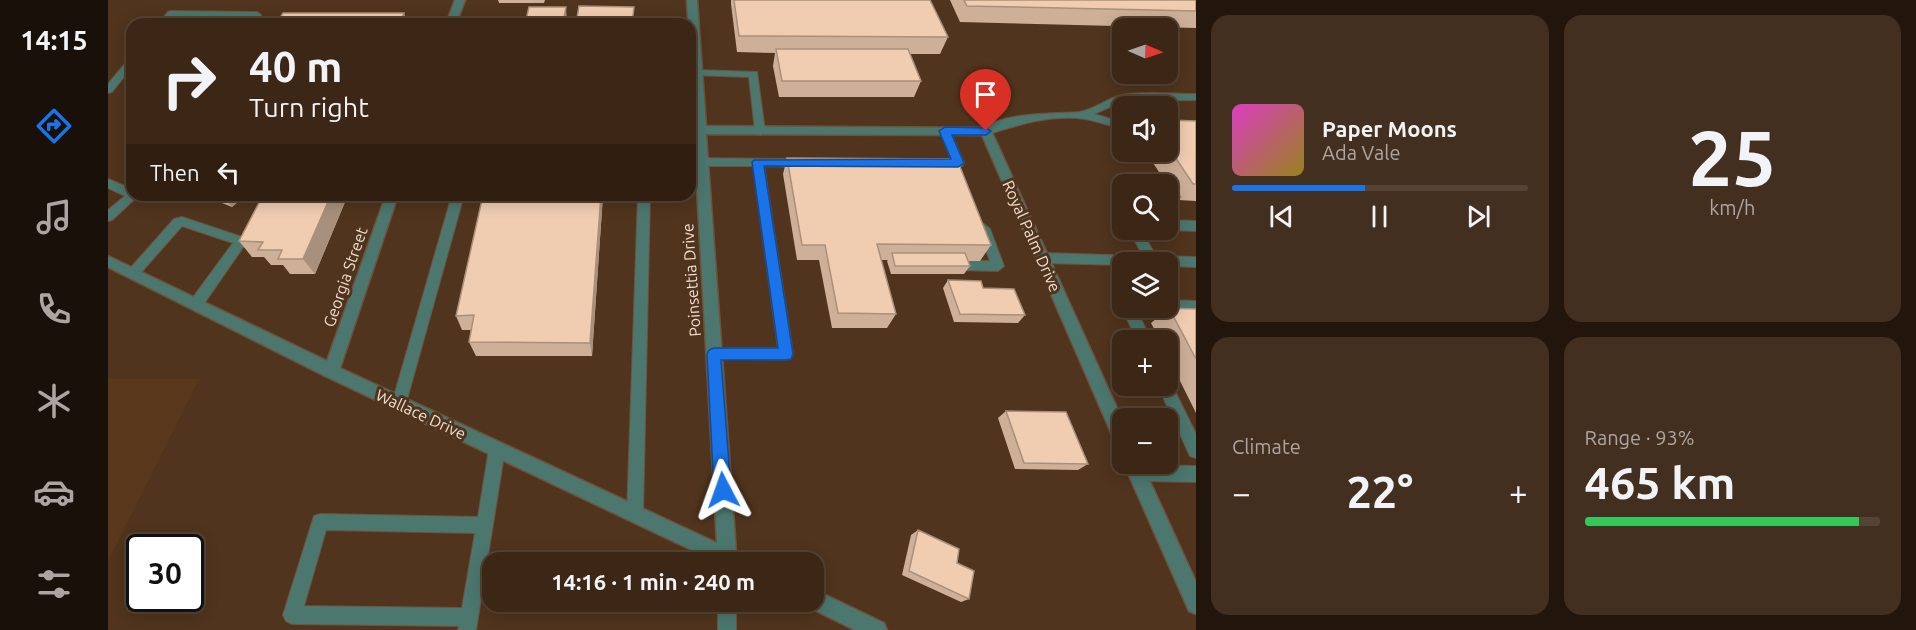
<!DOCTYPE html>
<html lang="en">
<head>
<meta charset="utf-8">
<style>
	body { margin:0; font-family:Ubuntu,sans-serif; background:#432f1f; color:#f1f3f6; height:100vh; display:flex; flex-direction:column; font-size:22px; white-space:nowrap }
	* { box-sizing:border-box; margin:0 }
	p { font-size:20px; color:#aca5a1 }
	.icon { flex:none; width:33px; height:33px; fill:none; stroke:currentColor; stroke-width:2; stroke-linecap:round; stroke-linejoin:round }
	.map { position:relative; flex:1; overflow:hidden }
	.panel { display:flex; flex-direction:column; gap:15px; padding:15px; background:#21150c; width:720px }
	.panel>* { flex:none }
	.guide { position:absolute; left:18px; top:18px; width:570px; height:183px; border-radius:18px; box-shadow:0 3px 15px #0003,0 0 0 2px #554435; background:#3c2716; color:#f1f3f6; overflow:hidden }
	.needle { width:39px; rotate:92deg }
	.buttons { position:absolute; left:1004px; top:18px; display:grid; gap:12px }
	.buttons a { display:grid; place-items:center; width:66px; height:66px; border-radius:12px; background:#3c2716; box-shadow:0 3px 15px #0003,0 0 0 2px #554435; font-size:30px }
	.speed { position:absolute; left:18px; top:534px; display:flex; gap:12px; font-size:30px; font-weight:700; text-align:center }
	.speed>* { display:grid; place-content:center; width:78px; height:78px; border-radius:50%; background:#3c2716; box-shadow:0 3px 15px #0003,0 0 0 2px #554435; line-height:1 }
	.speed .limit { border:3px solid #111; border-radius:9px; background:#fff; color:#111 }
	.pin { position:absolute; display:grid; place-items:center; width:51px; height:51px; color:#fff; margin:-62px -26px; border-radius:50% 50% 50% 0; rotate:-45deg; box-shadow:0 0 6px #0007 }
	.pin .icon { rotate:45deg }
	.me { position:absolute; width:66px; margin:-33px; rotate:356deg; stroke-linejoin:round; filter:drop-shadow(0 0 4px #0008) }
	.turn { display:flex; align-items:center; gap:21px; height:126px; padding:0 24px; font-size:27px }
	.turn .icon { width:78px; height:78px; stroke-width:2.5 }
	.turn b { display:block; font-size:42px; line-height:51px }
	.then { display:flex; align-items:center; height:57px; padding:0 24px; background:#0003; gap:12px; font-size:22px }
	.big { font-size:45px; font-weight:600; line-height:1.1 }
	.panel .tile { flex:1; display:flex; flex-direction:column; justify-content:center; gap:9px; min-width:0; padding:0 21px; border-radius:18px; background:#432f1f }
	.panel .dial { align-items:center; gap:0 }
	.dial b { font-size:78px; line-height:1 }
	.song { display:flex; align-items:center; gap:18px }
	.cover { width:72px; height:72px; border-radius:9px; background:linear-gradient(135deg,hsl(310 70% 55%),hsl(50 70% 35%)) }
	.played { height:6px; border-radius:3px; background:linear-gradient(90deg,#1a73e8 45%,#554435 45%) }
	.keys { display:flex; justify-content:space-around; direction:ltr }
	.heat { display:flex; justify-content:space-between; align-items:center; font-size:33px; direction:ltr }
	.charge { height:9px; border-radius:4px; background:linear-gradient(90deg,#34c759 93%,#554435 0) }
	.panel .tiles { flex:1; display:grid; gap:15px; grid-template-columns:repeat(2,1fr) }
	.trip { position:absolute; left:374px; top:552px; width:342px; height:60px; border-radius:18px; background:#3c2716; box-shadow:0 3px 15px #0003,0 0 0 2px #554435; font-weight:600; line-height:60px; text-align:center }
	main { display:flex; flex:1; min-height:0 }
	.menu { display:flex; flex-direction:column; width:108px; justify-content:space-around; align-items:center; background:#181009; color:#aca5a1 }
	.menu .icon { width:42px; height:42px }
	.menu .on { color:#1a73e8 }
	.menu b { font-size:27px; color:#f1f3f6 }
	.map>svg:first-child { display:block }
	.built { fill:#5a381b }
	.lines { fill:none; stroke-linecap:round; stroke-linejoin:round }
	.service-casing { stroke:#6d523d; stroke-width:2 }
	.minor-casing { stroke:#6d523d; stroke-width:3 }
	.service { fill:#4c776e; fill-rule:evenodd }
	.minor { fill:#4c776e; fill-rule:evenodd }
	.wall { fill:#ceb098 }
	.shaded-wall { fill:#a8907c }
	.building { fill:#f0cdb1; stroke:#a8907c; stroke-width:1.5 }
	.route { fill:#1a73e8; stroke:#114b97; stroke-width:1.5 }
	.labels { text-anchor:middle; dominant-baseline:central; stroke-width:6; stroke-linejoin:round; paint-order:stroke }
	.street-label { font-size:16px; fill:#efddcf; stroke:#50341d }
</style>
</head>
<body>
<main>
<nav class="menu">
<b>14:15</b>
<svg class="icon on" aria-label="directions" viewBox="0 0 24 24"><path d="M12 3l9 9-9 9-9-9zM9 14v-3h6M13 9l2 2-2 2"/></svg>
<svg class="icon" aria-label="music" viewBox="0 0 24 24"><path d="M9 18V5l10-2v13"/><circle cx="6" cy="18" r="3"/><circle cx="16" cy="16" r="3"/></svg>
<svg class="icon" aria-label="phone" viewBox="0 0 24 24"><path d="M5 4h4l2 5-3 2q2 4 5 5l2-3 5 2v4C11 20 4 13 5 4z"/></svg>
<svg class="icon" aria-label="climate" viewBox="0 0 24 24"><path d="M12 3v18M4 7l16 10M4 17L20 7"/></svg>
<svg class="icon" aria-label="car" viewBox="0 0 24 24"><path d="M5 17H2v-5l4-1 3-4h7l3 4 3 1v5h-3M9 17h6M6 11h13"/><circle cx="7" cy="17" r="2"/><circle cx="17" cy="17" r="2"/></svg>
<svg class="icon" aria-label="filters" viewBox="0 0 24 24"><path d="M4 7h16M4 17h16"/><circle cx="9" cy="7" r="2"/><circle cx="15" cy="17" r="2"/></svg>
</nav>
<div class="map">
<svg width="1088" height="630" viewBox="0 0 1088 630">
	<rect width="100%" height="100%" fill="#50341d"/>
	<path class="built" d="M 0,379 L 91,379 L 0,561 Z"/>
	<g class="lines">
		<g class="service-casing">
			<path id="service" d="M 63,11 L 149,12 L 153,15 L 148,24 L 138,24 L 143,18 L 66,17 L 60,24 L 50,24 L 60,12 Z
				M 283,19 L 344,20 L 349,23 L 280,24 L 278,22 Z
				M 24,58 L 24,67 L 4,92 L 0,93 L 0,84 L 21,59 Z
				M 588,70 L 649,72 L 657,131 L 656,133 L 652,135 L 647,131 L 641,77 L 585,75 L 585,71 Z
				M 1088,94 L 1088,100 L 1016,101 L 986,114 L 1014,122 L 1014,128 C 1001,126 989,121 977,119 C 942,114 910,125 878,135 L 873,131 C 891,112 946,114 971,112 C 986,110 999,98 1014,95 C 1036,91 1065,94 1088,94 Z
				M 837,127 L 842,131 L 856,163 L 854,166 L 836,167 L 830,163 L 832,160 L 843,159 L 832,131 Z
				M 582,158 L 697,159 L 703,163 L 697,167 L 656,166 L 685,354 L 683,358 L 678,360 L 601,358 L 599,354 L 601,350 L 606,348 L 670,348 L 645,166 L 582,166 Z
				M 0,179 L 24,189 L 24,195 L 31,195 L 4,220 L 0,221 L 0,210 L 17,196 L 0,188 Z
				M 344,195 L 356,195 L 298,403 L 296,408 L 291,410 L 286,408 L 284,403 Z
				M 530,195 L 542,195 L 535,514 L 533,520 L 527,522 L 521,520 L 519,514 Z
				M 74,217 L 134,237 L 138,243 L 93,308 L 83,308 L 81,304 L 83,300 L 125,243 L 74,226 L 29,277 L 19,277 L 18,273 L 66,219 Z
				M 1059,220 L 1088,221 L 1088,231 L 1059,230 Z
				M 876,224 L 882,229 L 896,266 L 890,271 L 853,270 L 852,266 L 858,261 L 882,261 L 870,229 Z
				M 1021,230 L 1033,230 L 1048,256 L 1088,257 L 1088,267 L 1059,266 L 1059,262 L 1014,262 L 1014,265 L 934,263 L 928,258 L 934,253 L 1035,256 Z
				M 1059,300 L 1088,301 L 1088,311 L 1054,309 L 1059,308 Z
				M 1028,308 L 1044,308 L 1033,319 L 1043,340 L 1029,340 L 1018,317 Z
				M 1059,380 L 1062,381 L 1088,434 L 1088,458 L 1082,456 L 1050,386 L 1059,386 Z
				M 389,442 L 394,444 L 397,449 L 368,630 L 350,630 L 351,626 L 184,624 L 178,621 L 175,615 L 206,516 L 212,514 L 370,517 L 381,449 L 384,444 ZM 218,530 L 367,533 L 354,608 L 196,606 Z
				M 1030,465 L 1088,466 L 1088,482 L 1030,481 L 1024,478 L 1022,473 L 1024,468 Z
				M 610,602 L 628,602 L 628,630 L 610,630 Z"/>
		</g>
		<g class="minor-casing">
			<path id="minor" d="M 347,0 L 357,0 L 348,24 L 338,24 Z
				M 579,0 L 589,0 L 598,126 L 882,128 L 1014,419 L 1014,446 L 1008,444 L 874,135 L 598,134 L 628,552 L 636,555 L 638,562 L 609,562 L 217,376 L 0,267 L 0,256 L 219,361 L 278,195 L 290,195 L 232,368 L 609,543 L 586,134 L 582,134 L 582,126 L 586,126 Z
				M 1016,464 L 1034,464 L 1088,582 L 1088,614 L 1081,611 Z
				M 705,589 L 776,623 L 779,630 L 747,630 L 698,606 L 696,602 L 705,602 Z"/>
		</g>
		<use href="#service" class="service"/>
		<use href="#minor" class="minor"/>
	</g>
	<path class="wall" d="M 390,0 L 437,0 L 436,3 L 391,3 Z
		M 623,0 L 822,0 L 840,37 L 832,54 L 802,54 L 813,81 L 806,97 L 671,97 L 665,66 L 667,53 L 629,52 L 623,4 Z
		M 842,0 L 1088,0 L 1088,28 L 852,22 Z
		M 1059,120 L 1088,121 L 1088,201 L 1070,200 L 1068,201 L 1059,201 L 1059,189 L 1062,189 L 1038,152 L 1059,152 Z
		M 679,158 L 883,245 L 872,261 L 860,261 L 862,266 L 856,274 L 783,274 L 779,261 L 780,260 L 773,260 L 788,314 L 779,328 L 724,328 L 711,260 L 689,260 L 675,174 Z
		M 94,195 L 138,195 L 124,207 Z
		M 155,195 L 240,195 L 207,274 L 182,274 L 175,265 L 163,265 L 156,257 L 144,257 L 131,241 Z
		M 375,195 L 495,195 L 484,356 L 368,356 L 361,342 L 363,330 L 354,330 L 348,316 Z
		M 840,280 L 875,288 L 917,315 L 910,323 L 846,322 L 835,288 Z
		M 1061,308 L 1088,309 L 1088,413 L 1059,355 L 1059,340 L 1052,340 L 1043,323 Z
		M 898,411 L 980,464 L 970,470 L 907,469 L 890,418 Z
		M 810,530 L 849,563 L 861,599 L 853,602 L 794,575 L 803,535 Z"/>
	<path class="shaded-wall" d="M 458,7 L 459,21 L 459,24 L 455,24 Z
		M 296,13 L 300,24 L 291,24 Z
		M 114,195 L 138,195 L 124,207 Z
		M 223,195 L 240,195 L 207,274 L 195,259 Z
		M 493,195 L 495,195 L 484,356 L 482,343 Z"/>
	<path class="building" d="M 626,0 L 822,0 L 840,37 L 631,36 Z
		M 856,0 L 1088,0 L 1088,11 L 859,6 Z
		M 471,6 L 526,7 L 524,24 L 468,24 Z
		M 421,7 L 458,7 L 455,24 L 417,24 Z
		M 175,13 L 296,13 L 291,24 L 168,24 Z
		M 668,49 L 800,49 L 813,81 L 674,81 Z
		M 1059,120 L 1088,121 L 1088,184 L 1085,184 L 1059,145 Z
		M 679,158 L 849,159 L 883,245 L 769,244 L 788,314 L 730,313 L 717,245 L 694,245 Z
		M 1059,189 L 1068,189 L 1073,197 L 1059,197 Z
		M 155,195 L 223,195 L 195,259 L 170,259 L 174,250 L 150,250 L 155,242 L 131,241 Z
		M 375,195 L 493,195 L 482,343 L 361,342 L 366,315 L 348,316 Z
		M 784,253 L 857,253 L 862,266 L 787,266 Z
		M 840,280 L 873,281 L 875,288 L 906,289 L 917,315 L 852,314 Z
		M 1061,308 L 1088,309 L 1088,359 Z
		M 898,411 L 958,412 L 980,464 L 916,463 Z
		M 810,530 L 851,549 L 849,563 L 866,571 L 861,599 L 801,571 Z"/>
	<path class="route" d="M 837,127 L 878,128 L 883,131 L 878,135 L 844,135 L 856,163 L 850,167 L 656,166 L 685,354 L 683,359 L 678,360 L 613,360 L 623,490 L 620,496 L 615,498 L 609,496 L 606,490 L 599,354 L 601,350 L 606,348 L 670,348 L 644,162 L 646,160 L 843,159 L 831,131 Z"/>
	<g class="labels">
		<g class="street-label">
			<text transform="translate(924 236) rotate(66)">Royal Palm Drive</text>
			<text transform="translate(237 277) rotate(-71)">Georgia Street</text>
			<text transform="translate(583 280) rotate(-94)">Poinsettia Drive</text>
			<text transform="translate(313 414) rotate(25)">Wallace Drive</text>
		</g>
	</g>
</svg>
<div class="buttons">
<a><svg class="needle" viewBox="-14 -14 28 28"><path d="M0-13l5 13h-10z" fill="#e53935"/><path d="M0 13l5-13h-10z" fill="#aca5a1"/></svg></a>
<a><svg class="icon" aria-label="sound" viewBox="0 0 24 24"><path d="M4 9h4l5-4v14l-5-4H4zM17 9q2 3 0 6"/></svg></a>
<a><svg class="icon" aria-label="search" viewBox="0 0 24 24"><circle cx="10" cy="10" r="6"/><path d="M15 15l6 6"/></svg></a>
<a><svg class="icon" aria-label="layers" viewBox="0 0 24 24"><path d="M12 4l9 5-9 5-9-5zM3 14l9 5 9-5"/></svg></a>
<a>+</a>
<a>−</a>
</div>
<div class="speed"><div class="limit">30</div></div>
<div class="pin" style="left:878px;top:131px;background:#d93025"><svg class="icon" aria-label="arrive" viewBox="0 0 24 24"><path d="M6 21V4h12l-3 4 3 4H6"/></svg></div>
<svg class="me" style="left:615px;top:490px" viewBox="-20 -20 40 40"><path d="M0-17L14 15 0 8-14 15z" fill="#1a73e8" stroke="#fff" stroke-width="4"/></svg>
<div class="trip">14:16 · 1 min · 240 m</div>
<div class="guide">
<div class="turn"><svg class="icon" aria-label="right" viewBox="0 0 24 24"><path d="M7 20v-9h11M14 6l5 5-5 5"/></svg><div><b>40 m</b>Turn right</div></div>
<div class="then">Then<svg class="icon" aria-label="left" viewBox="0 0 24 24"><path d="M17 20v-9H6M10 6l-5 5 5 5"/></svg></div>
</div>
</div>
<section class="panel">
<div class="tiles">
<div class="tile">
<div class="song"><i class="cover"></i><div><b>Paper Moons</b><p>Ada Vale</p></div></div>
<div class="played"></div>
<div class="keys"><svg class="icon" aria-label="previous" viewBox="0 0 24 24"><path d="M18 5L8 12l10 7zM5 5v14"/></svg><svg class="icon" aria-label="pause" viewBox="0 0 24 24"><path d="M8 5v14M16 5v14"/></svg><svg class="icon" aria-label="next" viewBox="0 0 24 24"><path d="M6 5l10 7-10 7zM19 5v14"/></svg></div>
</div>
<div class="tile dial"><b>25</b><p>km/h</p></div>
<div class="tile"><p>Climate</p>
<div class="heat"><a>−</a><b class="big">22°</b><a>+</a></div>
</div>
<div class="tile"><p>Range · 93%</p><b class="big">465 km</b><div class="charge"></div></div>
</div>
</section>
</main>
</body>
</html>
